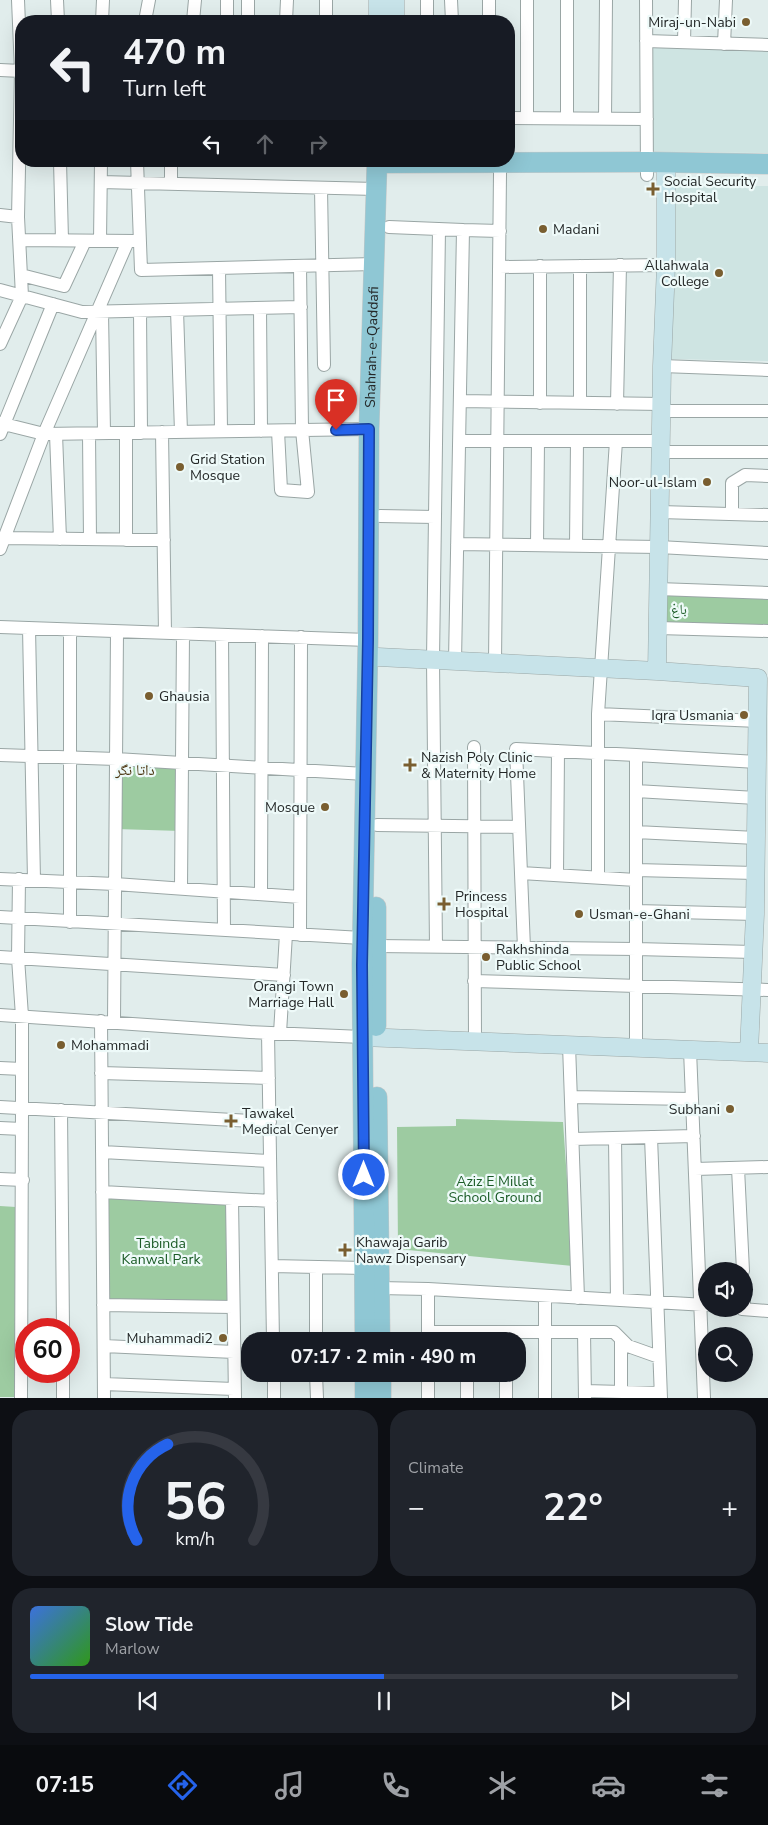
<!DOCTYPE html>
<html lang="en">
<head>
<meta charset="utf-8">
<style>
	body { margin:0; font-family:"Nunito Sans","Noto Naskh Arabic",sans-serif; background:#20242c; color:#f1f3f6; height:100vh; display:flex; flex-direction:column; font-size:19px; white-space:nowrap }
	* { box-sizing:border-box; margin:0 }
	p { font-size:16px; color:#9ea1a6 }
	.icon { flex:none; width:28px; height:28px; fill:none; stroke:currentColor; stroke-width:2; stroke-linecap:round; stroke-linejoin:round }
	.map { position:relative; height:1398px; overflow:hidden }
	.side { display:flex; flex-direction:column; gap:12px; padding:12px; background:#0d0f14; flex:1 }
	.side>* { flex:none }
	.top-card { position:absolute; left:15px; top:15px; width:500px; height:152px; border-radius:20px; box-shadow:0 5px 20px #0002; background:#171b24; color:#f1f3f6; overflow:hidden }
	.controls { position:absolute; left:698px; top:1262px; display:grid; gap:10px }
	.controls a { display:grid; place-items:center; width:55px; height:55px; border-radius:50%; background:#171b24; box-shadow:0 5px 20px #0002; font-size:25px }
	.speed { position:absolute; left:15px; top:1318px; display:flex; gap:10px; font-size:25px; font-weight:700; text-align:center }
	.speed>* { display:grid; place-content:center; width:65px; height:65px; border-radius:50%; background:#171b24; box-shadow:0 5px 20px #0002; line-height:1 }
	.speed .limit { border:8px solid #d22; background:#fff; color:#111 }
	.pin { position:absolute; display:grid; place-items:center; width:42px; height:42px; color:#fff; margin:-51px -21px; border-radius:50% 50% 50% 0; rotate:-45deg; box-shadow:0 0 5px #0007 }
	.pin .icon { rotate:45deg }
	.me { position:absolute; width:55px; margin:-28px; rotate:0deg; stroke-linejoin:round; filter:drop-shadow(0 0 4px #0008) }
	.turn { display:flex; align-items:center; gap:18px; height:105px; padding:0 25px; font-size:22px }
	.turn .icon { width:65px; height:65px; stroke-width:2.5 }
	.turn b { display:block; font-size:35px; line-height:42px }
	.lanes { display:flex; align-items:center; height:48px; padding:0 25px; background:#0003; justify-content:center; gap:25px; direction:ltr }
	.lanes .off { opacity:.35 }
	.big { font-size:38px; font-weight:700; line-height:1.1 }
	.side .card { flex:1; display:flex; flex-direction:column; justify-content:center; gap:8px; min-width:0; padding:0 18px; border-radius:20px; background:#20242c }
	.side .dial { align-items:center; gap:0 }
	.dial svg { height:130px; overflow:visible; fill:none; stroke:#363941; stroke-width:7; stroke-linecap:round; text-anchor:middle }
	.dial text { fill:#f1f3f6; stroke:none }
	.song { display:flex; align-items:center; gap:15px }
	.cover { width:60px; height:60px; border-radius:8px; background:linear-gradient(135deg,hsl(220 70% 55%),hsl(110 70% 35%)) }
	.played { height:5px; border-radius:2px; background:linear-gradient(90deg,#2563eb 50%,#363941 50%) }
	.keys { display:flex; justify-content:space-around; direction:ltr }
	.heat { display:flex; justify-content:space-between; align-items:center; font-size:28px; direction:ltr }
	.side .tiles { flex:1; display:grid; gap:12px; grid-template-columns:1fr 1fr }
	.card:last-child { grid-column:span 2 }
	.trip { position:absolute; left:241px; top:1332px; width:285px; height:50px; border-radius:20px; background:#171b24; box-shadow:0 5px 20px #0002; font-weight:700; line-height:50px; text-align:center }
	.tabs { display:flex; height:80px; justify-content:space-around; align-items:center; background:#090b0e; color:#9ea1a6 }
	.tabs .icon { width:35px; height:35px }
	.tabs .selected { color:#2563eb }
	.tabs b { font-size:22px; color:#f1f3f6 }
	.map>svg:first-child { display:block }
	.built { fill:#cee4e2 }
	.green { fill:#9dcba1 }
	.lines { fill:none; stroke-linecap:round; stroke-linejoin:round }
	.street-casing { stroke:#9aa6a5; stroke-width:14 }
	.secondary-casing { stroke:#9aa6a5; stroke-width:19 }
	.primary-casing { stroke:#c6c7c7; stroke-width:21 }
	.street { stroke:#fff; stroke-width:12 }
	.secondary { stroke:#c7e3e9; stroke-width:18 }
	.primary { stroke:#8fc7d4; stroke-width:20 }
	.route-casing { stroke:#184099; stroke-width:12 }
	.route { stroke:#2563eb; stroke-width:9 }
	.poi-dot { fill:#795e30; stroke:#eefaf9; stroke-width:2 }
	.labels { text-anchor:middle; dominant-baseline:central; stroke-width:4.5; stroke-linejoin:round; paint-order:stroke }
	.poi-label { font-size:14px; fill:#242828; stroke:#eefaf9; text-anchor:start }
	.street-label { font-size:14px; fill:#242828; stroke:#eefaf9 }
	.park-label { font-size:14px; fill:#1a5b26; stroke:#eefaf9 }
	.neighbourhood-label { font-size:15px; fill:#4b3611; stroke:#eefaf9 }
</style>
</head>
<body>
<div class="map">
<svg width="768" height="1398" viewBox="0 0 768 1398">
	<rect width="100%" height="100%" fill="#e1edec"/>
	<path class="built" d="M 652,47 L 768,49 L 768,153 L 652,152 Z
		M 671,186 L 768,186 L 768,361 L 668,359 Z"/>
	<path class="green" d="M 658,589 L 768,593 L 768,631 L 658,628 Z
		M 116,759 L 181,763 L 181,831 L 116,829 Z
		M 456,1119 L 563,1122 L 573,1266 L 398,1249 L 397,1127 L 456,1126 Z
		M 102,1192 L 232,1199 L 233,1307 L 103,1305 Z
		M 0,1206 L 16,1207 L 16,1397 L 0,1397 Z"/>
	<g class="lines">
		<g class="street-casing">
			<path id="street" d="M 57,0 L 58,21
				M 451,0 L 452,21
				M 646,0 L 647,175
				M 102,21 L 103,0
				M 145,21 L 149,0
				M 193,21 L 195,0
				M 227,21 L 227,0
				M 248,21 L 248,0
				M 286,21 L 287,0
				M 326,21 L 326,0
				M 427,21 L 427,0
				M 489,21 L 489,0
				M 646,41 L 768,45
				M 684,42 L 685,0
				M 724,44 L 726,0
				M 0,70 L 21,71
				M 509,118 L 647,119
				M 527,118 L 527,0
				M 567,118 L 567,0
				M 605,119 L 606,0
				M 60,161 L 62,240
				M 137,161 L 141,270 L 374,264
				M 101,182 L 376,189
				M 171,184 L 171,161
				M 321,188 L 324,365
				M 0,215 L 18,217
				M 389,227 L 463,230
				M 20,240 L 135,241
				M 100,241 L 101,161
				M 540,266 L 540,403
				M 580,266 L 580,403
				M 499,267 L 666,265
				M 219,268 L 221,431
				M 21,275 L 64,286 L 85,241
				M 0,290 L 82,312 L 301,307
				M 260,308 L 261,431
				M 177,310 L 181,432
				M 140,311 L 141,433
				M 102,312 L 104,433
				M 0,344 L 22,296 L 18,217 L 21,71 L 18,0
				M 662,366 L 768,370
				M 460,401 L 662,404
				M 617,404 L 620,265
				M 662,411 L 768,411
				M 0,423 L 44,434 L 369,429
				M 278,431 L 281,490 L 308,492 L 302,430 L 300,266
				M 162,432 L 165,633
				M 126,433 L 126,540
				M 0,434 L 53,304
				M 56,434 L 60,539
				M 89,434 L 90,539
				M 460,441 L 661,441
				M 661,452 L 768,452
				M 660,512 L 768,515
				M 732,514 L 732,483 L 745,475 L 768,476
				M 380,516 L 435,517
				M 4,538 L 164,540
				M 457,544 L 659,547 L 768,553
				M 537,545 L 538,441
				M 576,546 L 577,441
				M 0,549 L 44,434 L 128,241
				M 658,589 L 768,593
				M 0,627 L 368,640
				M 29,628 L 34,880
				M 658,628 L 768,631
				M 70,630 L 70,922
				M 222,635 L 224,930
				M 455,661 L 463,230 L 500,231
				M 495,663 L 500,173
				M 598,714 L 758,721
				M 474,747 L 475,1042
				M 0,755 L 116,759 L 365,774
				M 636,791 L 756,798
				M 377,825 L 519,827
				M 636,832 L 756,838
				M 636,870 L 755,873
				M 521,873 L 636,880
				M 557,875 L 558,751
				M 598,878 L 598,714 L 616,441
				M 0,879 L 115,884 L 300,897
				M 19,879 L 18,958 L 22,1016 L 22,1108 L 21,1398
				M 181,888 L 183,634
				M 261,894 L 262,636
				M 636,911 L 755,914
				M 0,917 L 362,938
				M 300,935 L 301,637
				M 376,946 L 636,949 L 753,952
				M 436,947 L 433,660 L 439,229
				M 524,948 L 516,749 L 636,755
				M 0,957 L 284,975
				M 474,981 L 768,990
				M 0,1015 L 250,1032 L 362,1037
				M 101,1021 L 104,1398
				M 114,1022 L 117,632
				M 268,1033 L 273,1341
				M 280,1033 L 286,934
				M 569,1045 L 578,1298
				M 636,1048 L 636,755 L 757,762
				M 690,1050 L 704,1398
				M 0,1068 L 22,1069
				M 101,1073 L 269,1078
				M 571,1097 L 692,1099
				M 0,1107 L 270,1122
				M 61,1110 L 63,1329
				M 0,1128 L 22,1129
				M 651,1137 L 661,1398
				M 615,1138 L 617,1300
				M 573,1139 L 694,1136
				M 102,1152 L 270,1161
				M 738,1168 L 743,1271
				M 695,1169 L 768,1167
				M 0,1179 L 23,1180
				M 102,1192 L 271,1201
				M 232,1199 L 235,1398
				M 272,1266 L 364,1268
				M 316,1267 L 316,1341
				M 379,1288 L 428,1289 L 428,1341
				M 428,1289 L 706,1305
				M 545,1296 L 545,1398
				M 744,1297 L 744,1309
				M 103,1305 L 233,1307
				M 742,1309 L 768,1311
				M 428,1332 L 614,1332 L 628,1346 L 659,1357
				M 584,1332 L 585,1398
				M 104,1346 L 234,1352
				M 63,1371 L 63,1398
				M 274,1374 L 274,1398
				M 316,1374 L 317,1398
				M 467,1374 L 467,1398
				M 104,1384 L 234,1389
				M 585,1391 L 660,1393
				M 428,1398 L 428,1374
				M 506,1398 L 506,1374
				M 621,1398 L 621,1339"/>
		</g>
		<g class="secondary-casing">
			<path id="secondary" d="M 378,0 L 378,21
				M 395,21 L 395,0
				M 378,657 L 657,671 L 758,678 L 755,914 L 749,1052
				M 657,671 L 662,366 L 666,265 L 666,162
				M 362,1037 L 768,1053"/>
		</g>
		<g class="primary-casing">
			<g id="primary">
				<path d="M 376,1026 L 376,907"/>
				<path d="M 377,1097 L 380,1341"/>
				<path id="s1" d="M 365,1341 L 362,965 L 368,640 L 369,429 L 377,163 L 647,162 L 768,164"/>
				<path d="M 365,1374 L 365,1398"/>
				<path d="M 381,1374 L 381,1398"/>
			</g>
		</g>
		<use href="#street" class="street"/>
		<use href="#secondary" class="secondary"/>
		<use href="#primary" class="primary"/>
	</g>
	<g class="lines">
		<g class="route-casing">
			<path id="route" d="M 336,430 L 369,429 L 368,640 L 362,965 L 364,1175"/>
		</g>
		<use href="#route" class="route"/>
	</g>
	<g class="poi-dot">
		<circle cx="746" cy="22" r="5"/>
		<path d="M650.5 181.5h5v5h5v5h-5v5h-5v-5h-5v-5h5z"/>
		<circle cx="543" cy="229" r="5"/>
		<circle cx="719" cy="273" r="5"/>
		<circle cx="180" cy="467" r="5"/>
		<circle cx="707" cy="482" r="5"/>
		<circle cx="149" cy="696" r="5"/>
		<circle cx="744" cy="715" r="5"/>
		<path d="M407.5 757.5h5v5h5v5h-5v5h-5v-5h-5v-5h5z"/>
		<circle cx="325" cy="807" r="5"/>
		<path d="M441.5 896.5h5v5h5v5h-5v5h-5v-5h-5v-5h5z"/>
		<circle cx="579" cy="914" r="5"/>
		<circle cx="486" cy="957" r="5"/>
		<circle cx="344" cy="994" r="5"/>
		<circle cx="61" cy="1045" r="5"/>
		<circle cx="730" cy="1109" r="5"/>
		<path d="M228.5 1113.5h5v5h5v5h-5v5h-5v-5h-5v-5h5z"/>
		<path d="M342.5 1242.5h5v5h5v5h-5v5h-5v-5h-5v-5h5z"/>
		<circle cx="223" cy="1338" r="5"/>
	</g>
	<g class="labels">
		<g class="poi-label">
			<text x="736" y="22" text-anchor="end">Miraj-un-Nabi</text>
			<text x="664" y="181">Social Security<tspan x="664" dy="16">Hospital</tspan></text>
			<text x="553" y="229">Madani</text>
			<text x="709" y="265" text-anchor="end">Allahwala<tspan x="709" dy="16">College</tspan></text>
			<text x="190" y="459">Grid Station<tspan x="190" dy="16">Mosque</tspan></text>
			<text x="697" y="482" text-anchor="end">Noor-ul-Islam</text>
			<text x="159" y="696">Ghausia</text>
			<text x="734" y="715" text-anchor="end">Iqra Usmania</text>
			<text x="421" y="757">Nazish Poly Clinic<tspan x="421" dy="16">&amp; Maternity Home</tspan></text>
			<text x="315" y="807" text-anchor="end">Mosque</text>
			<text x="455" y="896">Princess<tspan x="455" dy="16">Hospital</tspan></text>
			<text x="589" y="914">Usman-e-Ghani</text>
			<text x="496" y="949">Rakhshinda<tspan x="496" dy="16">Public School</tspan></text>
			<text x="334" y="986" text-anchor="end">Orangi Town<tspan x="334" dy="16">Marriage Hall</tspan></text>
			<text x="71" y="1045">Mohammadi</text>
			<text x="720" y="1109" text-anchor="end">Subhani</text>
			<text x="242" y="1113">Tawakel<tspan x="242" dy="16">Medical Cenyer</tspan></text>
			<text x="356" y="1242">Khawaja Garib<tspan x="356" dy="16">Nawz Dispensary</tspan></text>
			<text x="213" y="1338" text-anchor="end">Muhammadi2</text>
		</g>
		<g class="street-label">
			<text stroke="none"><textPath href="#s1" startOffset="994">Shahrah-e-Qaddafi</textPath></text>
		</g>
		<g class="park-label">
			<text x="679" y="609">باغ</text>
			<text x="495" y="1181">Aziz E Millat<tspan x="495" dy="16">School Ground</tspan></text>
			<text x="161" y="1243">Tabinda<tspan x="161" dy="16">Kanwal Park</tspan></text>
		</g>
		<g class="neighbourhood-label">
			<text x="135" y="770">داتا نگر</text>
		</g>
	</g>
</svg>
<div class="controls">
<a><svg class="icon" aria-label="sound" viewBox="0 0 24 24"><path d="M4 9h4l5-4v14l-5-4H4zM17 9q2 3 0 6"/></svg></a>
<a><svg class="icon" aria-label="search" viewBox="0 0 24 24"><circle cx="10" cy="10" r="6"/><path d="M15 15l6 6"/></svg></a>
</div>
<div class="speed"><div class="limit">60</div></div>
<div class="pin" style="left:336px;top:430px;background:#d93025"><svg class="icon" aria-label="arrive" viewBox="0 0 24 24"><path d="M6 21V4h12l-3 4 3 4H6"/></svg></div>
<svg class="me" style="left:364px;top:1175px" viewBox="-20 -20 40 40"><circle r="17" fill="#2563eb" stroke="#fff" stroke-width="3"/><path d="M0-11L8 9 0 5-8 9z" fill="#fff"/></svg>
<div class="trip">07:17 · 2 min · 490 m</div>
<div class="top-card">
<div class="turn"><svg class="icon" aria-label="left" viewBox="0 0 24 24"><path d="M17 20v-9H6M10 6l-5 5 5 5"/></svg><div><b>470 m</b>Turn left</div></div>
<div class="lanes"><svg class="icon" aria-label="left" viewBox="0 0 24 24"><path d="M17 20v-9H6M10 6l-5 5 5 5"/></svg><svg class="icon off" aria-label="ahead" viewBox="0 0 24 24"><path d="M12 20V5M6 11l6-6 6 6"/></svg><svg class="icon off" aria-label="right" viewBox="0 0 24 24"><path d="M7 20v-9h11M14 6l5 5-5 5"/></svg></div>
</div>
</div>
<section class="side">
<div class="tiles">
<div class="card dial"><svg viewBox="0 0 100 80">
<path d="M14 69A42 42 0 1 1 86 69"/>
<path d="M14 69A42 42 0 0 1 33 10" stroke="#2563eb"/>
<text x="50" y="56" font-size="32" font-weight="700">56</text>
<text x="50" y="72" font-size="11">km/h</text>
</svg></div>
<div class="card"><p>Climate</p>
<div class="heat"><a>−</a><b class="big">22°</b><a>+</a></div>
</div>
<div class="card">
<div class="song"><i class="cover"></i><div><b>Slow Tide</b><p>Marlow</p></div></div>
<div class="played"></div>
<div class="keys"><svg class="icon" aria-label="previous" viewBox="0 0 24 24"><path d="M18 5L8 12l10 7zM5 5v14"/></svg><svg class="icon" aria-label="pause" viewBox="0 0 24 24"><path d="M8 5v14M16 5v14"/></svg><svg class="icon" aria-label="next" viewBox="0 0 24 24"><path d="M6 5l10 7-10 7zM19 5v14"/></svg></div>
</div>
</div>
</section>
<nav class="tabs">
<b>07:15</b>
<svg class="icon selected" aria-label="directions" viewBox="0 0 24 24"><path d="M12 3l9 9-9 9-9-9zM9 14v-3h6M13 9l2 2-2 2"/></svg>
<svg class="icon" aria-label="music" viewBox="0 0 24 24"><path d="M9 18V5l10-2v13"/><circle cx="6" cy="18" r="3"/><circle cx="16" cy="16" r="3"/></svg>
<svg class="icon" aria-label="phone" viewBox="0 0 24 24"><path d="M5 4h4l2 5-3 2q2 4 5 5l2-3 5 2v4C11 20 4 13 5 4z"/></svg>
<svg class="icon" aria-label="climate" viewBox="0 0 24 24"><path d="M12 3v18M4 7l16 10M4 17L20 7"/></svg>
<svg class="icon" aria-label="car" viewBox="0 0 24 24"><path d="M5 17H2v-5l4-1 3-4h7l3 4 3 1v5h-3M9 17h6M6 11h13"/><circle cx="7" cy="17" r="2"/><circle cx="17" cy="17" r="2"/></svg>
<svg class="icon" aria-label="filters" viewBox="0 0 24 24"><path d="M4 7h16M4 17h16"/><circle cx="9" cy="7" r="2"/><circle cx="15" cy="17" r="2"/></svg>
</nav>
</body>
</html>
